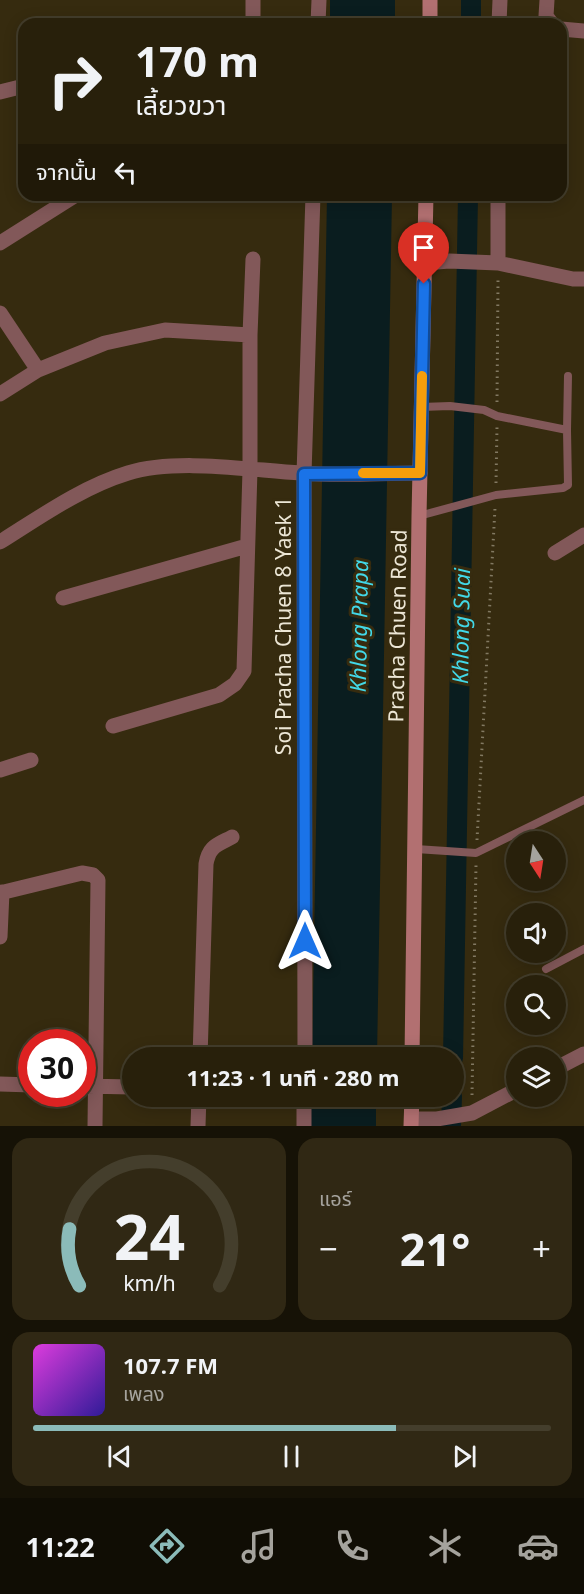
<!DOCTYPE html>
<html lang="th">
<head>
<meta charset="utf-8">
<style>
	body { margin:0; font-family:"Noto Sans","Noto Sans Thai",sans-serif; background:#302814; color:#f1f3f6; height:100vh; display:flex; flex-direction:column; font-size:22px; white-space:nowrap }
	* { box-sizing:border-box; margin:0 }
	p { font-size:20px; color:#a5a39d }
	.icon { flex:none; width:33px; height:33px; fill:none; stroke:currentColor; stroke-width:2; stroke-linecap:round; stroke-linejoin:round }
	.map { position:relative; height:1126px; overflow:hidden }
	.details { display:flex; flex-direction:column; gap:12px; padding:12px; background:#161206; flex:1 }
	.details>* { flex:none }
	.guide { position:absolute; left:18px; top:18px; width:549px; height:183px; border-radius:18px; box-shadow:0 3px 15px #0003,0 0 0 2px #443e2c; background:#28200b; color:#f1f3f6; overflow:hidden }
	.needle { width:39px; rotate:168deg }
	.fabs { position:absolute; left:506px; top:831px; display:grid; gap:12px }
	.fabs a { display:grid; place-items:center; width:60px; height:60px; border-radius:50%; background:#28200b; box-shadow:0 3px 15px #0003,0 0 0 2px #443e2c; font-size:30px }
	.speed { position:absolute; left:18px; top:1029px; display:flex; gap:12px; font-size:30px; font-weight:700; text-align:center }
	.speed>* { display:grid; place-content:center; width:78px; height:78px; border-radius:50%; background:#28200b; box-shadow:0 3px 15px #0003,0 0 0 2px #443e2c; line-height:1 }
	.speed .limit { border:9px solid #d22; background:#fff; color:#111 }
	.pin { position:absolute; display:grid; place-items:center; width:51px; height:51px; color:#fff; margin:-62px -26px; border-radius:50% 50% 50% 0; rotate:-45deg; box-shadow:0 0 6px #0007 }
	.pin .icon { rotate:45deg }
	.me { position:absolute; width:66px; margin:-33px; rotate:0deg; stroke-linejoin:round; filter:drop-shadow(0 0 4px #0008) }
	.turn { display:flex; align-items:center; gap:21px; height:126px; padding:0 18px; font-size:27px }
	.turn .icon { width:78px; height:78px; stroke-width:2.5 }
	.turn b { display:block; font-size:42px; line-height:51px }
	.then { display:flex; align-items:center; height:57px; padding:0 18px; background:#0003; gap:12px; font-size:22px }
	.big { font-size:45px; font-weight:700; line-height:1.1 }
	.details .card { flex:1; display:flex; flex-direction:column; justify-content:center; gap:9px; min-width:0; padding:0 21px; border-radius:18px; background:#302814 }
	.details .dial { align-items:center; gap:0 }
	.dial svg { height:156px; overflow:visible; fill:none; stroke:#443e2c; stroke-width:7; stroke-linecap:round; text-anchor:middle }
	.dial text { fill:#f1f3f6; stroke:none }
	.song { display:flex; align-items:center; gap:18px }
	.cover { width:72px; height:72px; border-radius:9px; background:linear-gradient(135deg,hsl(300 70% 55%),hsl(250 70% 35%)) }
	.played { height:6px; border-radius:3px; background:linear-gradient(90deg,#8bbbb9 70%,#443e2c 70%) }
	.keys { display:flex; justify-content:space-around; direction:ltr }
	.heat { display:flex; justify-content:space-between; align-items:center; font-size:33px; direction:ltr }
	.details .tiles { flex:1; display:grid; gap:12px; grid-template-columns:1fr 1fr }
	.card:last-child { grid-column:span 2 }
	.trip { position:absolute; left:122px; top:1047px; width:342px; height:60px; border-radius:30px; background:#28200b; box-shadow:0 3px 15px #0003,0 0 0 2px #443e2c; font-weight:700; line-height:60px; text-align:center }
	.dock { display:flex; height:96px; justify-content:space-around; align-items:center; background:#100d04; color:#a5a39d }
	.dock .icon { width:42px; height:42px }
	.dock .active { color:#8bbbb9 }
	.dock b { font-size:27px; color:#f1f3f6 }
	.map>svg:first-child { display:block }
	.water { fill:#0a1d1f }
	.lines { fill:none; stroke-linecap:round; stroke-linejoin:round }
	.canal { stroke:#0a1d1f; stroke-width:20 }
	.path { stroke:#827962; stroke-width:3; stroke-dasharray:1.5 4.5; stroke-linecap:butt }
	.lane { stroke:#825859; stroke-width:8 }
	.street { stroke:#825859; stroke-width:15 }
	.secondary { stroke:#b27071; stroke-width:15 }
	.route-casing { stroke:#114b97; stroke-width:15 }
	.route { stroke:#1a73e8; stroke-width:10 }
	.slow { stroke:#f59e0b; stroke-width:10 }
	.labels { text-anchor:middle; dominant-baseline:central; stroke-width:6; stroke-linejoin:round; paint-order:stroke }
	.street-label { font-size:21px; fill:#ece6d5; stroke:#362b0f }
	.water-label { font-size:22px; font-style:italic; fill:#42d8e7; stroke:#362b0f }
</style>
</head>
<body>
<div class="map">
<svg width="584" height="1126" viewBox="0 0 584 1126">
	<rect width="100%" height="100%" fill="#362b0f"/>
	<path class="water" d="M 330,0 L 395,0 L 395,24 L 330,24 Z
		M 327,195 L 392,195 L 377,1057 L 312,1058 Z
		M 311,1097 L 376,1097 L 376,1126 L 310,1126 Z"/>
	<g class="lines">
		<path class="canal" d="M 471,24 L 471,0
			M 453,1058 L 468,195
			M 451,1126 L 452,1096"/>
		<path class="path" d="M 497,402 L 498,280
			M 496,483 L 497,427
			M 477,840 L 495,508
			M 472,1095 L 476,865"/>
		<path class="lane" d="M 567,430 L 568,376
			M 419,516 L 496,495 L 563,488 L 568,485 L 567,430 L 497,416 L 484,410 L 450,406 L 421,407
			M 416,849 L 476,853 L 584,800
			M 546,969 L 584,949"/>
		<path class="street" d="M 547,0 L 546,16 L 552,24
			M 253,24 L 253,0
			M 318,24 L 319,0
			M 499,24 L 500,0
			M 561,29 L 584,31
			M 0,92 L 24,86
			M 0,243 L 76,195
			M 425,263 L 449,261 L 498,263 L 573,279 L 584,279
			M 498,263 L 498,195
			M 0,313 L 38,370
			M 0,394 L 38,370 L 105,343 L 165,330 L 250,335
			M 0,542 C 40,517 82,487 128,473 C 177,458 249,470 301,473 C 340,476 380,473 420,473
			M 555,553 L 584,535
			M 63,598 L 247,546
			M 113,726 L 219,695 L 235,684 L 244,671 L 250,470 L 250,335 L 253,259
			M 0,770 L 31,760
			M 0,893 L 82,873 L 93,875 L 98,880 L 95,1126
			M 0,937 L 2,892
			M 200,1058 L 206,864 C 209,846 217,845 232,837
			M 305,1058 L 304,474 L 313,195
			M 555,1069 L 584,1054
			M 0,1084 L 32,1085
			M 82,1086 L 132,1087
			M 412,1119 L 437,1119 L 472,1113 L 516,1090
			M 198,1126 L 199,1096
			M 304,1126 L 304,1096"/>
		<path class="secondary" d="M 430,24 L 430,0
			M 412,1058 L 419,516 L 426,195
			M 411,1126 L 412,1096"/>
	</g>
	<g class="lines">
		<g class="route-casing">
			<path id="route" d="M 305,941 L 304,474 L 420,473 L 424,284"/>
		</g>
		<use href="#route" class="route"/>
		<path class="slow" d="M 363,473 L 420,473 L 422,376"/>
	</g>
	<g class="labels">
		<g class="street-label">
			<text transform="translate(283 626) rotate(-90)">Soi Pracha Chuen 8 Yaek 1</text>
			<text transform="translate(397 626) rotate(-89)">Pracha Chuen Road</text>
		</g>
		<g class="water-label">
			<text transform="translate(358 626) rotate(-89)">Khlong Prapa</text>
			<text transform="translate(460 626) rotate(-89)">Khlong Suai</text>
		</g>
	</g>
</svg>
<div class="fabs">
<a><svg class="needle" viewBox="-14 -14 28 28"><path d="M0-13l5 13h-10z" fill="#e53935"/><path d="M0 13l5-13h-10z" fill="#a5a39d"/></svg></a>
<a><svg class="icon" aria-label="sound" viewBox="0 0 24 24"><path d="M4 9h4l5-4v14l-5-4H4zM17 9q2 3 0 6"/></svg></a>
<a><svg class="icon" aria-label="search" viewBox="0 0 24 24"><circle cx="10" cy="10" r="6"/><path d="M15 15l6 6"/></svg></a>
<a><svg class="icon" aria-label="layers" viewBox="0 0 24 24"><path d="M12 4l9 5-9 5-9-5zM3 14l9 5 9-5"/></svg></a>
</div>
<div class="speed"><div class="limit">30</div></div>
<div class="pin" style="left:424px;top:284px;background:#d93025"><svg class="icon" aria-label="arrive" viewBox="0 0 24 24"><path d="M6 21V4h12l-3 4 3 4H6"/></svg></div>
<svg class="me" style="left:305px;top:941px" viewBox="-20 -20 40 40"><path d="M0-17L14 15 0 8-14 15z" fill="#1a73e8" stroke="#fff" stroke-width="4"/></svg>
<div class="trip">11:23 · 1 นาที · 280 m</div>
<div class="guide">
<div class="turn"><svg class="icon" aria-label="right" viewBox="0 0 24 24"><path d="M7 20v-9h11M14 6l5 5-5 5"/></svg><div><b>170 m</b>เลี้ยวขวา</div></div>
<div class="then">จากนั้น<svg class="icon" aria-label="left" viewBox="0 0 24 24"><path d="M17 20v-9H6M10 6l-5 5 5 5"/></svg></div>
</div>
</div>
<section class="details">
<div class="tiles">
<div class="card dial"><svg viewBox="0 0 100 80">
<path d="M14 69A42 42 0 1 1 86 69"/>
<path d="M14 69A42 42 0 0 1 9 40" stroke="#8bbbb9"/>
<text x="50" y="56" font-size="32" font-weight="700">24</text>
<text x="50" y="72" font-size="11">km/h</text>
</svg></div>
<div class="card"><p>แอร์</p>
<div class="heat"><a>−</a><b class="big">21°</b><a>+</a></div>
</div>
<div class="card">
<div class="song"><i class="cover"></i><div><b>107.7 FM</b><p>เพลง</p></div></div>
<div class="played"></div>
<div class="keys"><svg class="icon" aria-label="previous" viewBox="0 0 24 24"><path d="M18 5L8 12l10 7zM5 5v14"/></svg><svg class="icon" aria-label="pause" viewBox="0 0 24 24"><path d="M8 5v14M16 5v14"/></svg><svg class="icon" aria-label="next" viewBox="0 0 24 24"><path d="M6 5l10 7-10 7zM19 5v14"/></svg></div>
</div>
</div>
</section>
<nav class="dock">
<b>11:22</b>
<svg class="icon active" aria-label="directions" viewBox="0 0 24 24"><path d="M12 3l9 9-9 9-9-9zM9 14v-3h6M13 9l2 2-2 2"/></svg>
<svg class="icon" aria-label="music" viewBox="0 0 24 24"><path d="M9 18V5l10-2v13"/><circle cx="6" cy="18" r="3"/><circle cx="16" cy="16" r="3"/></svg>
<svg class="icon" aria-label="phone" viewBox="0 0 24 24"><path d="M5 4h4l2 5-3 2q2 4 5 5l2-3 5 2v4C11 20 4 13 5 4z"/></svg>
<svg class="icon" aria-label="climate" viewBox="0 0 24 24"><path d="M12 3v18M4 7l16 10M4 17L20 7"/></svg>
<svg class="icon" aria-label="car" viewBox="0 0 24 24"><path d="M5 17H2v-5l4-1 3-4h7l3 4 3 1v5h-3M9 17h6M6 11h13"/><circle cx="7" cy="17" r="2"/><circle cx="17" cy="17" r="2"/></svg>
</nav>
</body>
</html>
